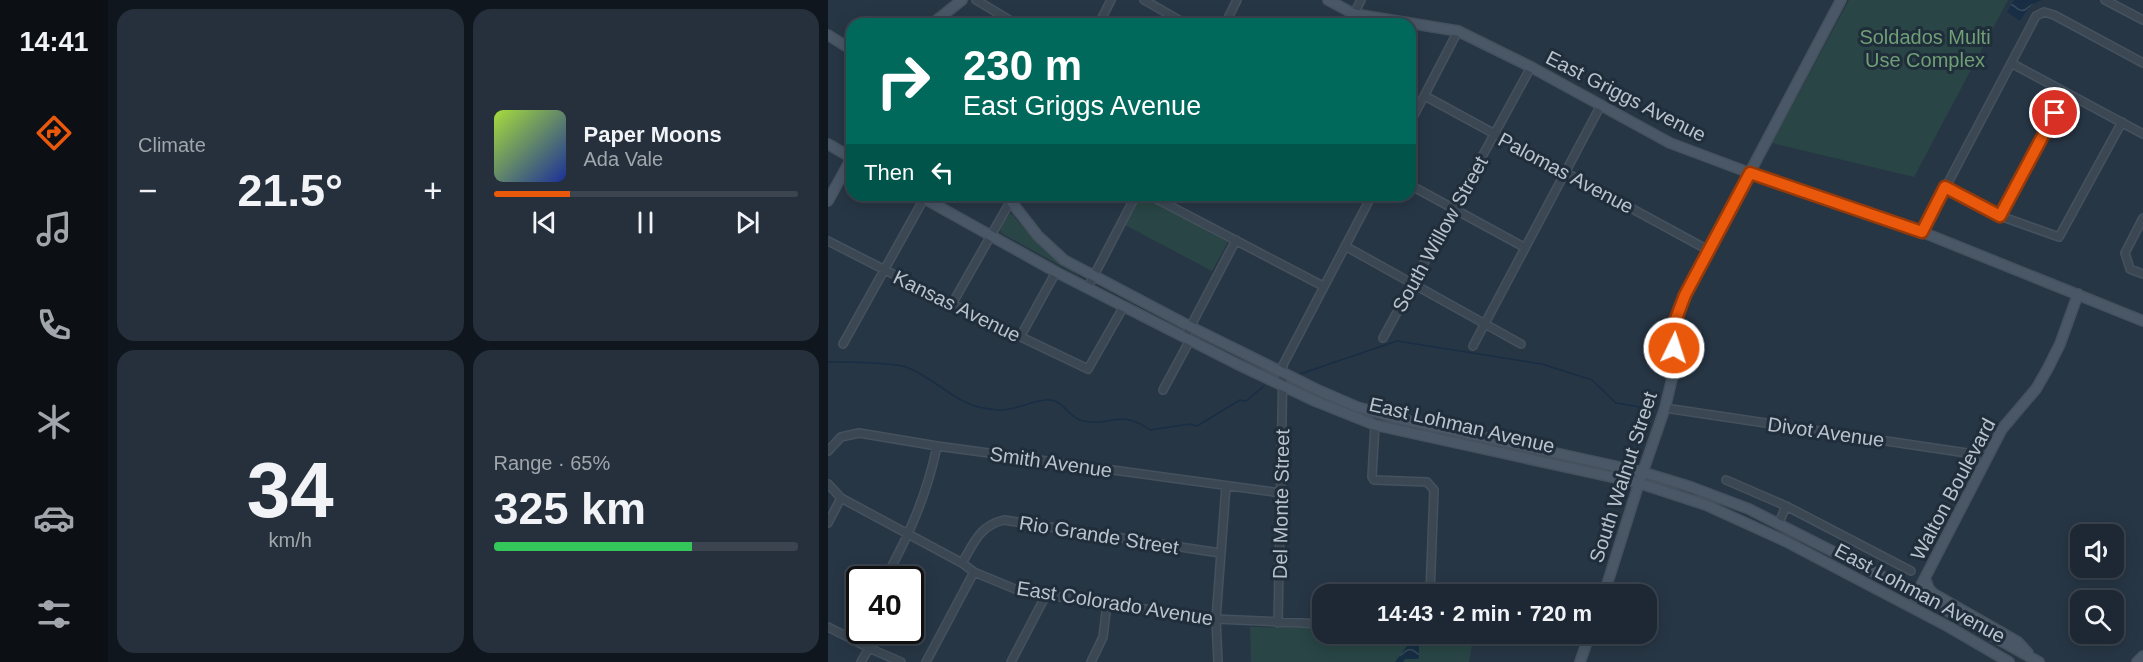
<!DOCTYPE html>
<html lang="en">
<head>
<meta charset="utf-8">
<style>
	body { margin:0; font-family:Arial,sans-serif; background:#25303c; color:#f1f3f6; height:100vh; display:flex; flex-direction:column; font-size:22px; white-space:nowrap }
	* { box-sizing:border-box; margin:0 }
	p { font-size:20px; color:#a0a6ac }
	.icon { flex:none; width:33px; height:33px; fill:none; stroke:currentColor; stroke-width:2; stroke-linecap:round; stroke-linejoin:round }
	.map { position:relative; flex:1; overflow:hidden }
	.drawer { display:flex; flex-direction:column; gap:9px; padding:9px; background:#10161d; width:720px }
	.drawer>* { flex:none }
	.hud { position:absolute; left:18px; top:18px; width:570px; height:183px; border-radius:18px; box-shadow:0 3px 15px #0003,0 0 0 2px #3b444f; background:#00695c; color:#fff; overflow:hidden }
	.controls { position:absolute; left:1242px; top:524px; display:grid; gap:12px }
	.controls a { display:grid; place-items:center; width:54px; height:54px; border-radius:12px; background:#1d2834; box-shadow:0 3px 15px #0003,0 0 0 2px #3b444f; font-size:30px }
	.speed { position:absolute; left:18px; top:566px; display:flex; gap:12px; font-size:30px; font-weight:700; text-align:center }
	.speed>* { display:grid; place-content:center; width:78px; height:78px; border-radius:50%; background:#1d2834; box-shadow:0 3px 15px #0003,0 0 0 2px #3b444f; line-height:1 }
	.speed .limit { border:3px solid #111; border-radius:9px; background:#fff; color:#111 }
	.pin { position:absolute; display:grid; place-items:center; width:51px; height:51px; color:#fff; margin:-26px; border:3px solid #fff; border-radius:50%; box-shadow:0 2px 6px #0007 }
	.me { position:absolute; width:66px; margin:-33px; rotate:4deg; stroke-linejoin:round; filter:drop-shadow(0 0 4px #0008) }
	.turn { display:flex; align-items:center; gap:21px; height:126px; padding:0 18px; font-size:27px }
	.turn .icon { width:78px; height:78px; stroke-width:2.5 }
	.turn b { display:block; font-size:42px; line-height:51px }
	.then { display:flex; align-items:center; height:57px; padding:0 18px; background:#0003; gap:12px; font-size:22px }
	.big { font-size:45px; font-weight:700; line-height:1.1 }
	.drawer .card { flex:1; display:flex; flex-direction:column; justify-content:center; gap:9px; min-width:0; padding:0 21px; border-radius:18px; background:#25303c }
	.drawer .dial { align-items:center; gap:0 }
	.dial b { font-size:78px; line-height:1 }
	.song { display:flex; align-items:center; gap:18px }
	.cover { width:72px; height:72px; border-radius:9px; background:linear-gradient(135deg,hsl(80 70% 55%),hsl(230 70% 35%)) }
	.played { height:6px; border-radius:3px; background:linear-gradient(90deg,#ea580c 25%,#3b444f 25%) }
	.keys { display:flex; justify-content:space-around; direction:ltr }
	.heat { display:flex; justify-content:space-between; align-items:center; font-size:33px; direction:ltr }
	.charge { height:9px; border-radius:4px; background:linear-gradient(90deg,#34c759 65%,#3b444f 0) }
	.drawer .tiles { flex:1; display:grid; gap:9px; grid-template-columns:repeat(2,1fr) }
	.trip { position:absolute; left:484px; top:584px; width:345px; height:60px; border-radius:18px; background:#1d2834; box-shadow:0 3px 15px #0003,0 0 0 2px #3b444f; font-weight:700; line-height:60px; text-align:center }
	main { display:flex; flex:1; min-height:0 }
	.menu { display:flex; flex-direction:column; width:108px; justify-content:space-around; align-items:center; background:#0c1015; color:#a0a6ac }
	.menu .icon { width:42px; height:42px }
	.menu .current { color:#ea580c }
	.menu b { font-size:27px; color:#f1f3f6 }
	.map>svg:first-child { display:block }
	.green { fill:#294545 }
	.water { fill:url(#water-waves) }
	.lines { fill:none; stroke-linecap:round; stroke-linejoin:round }
	.stream { stroke:#182e44; stroke-width:1.5 }
	.street-casing { stroke:#45515d; stroke-width:10 }
	.secondary-casing { stroke:#45515d; stroke-width:12 }
	.street { stroke:#3b4854; stroke-width:7 }
	.secondary { stroke:#495767; stroke-width:9 }
	.route-casing { stroke:#983908; stroke-width:15 }
	.route { stroke:#ea580c; stroke-width:10 }
	.labels { text-anchor:middle; dominant-baseline:central; stroke-width:6; stroke-linejoin:round; paint-order:stroke }
	.park-label { font-size:20px; fill:#6f9f75; stroke:#202d3a }
	.street-label { font-size:20px; fill:#b9c3cd; stroke:#202d3a }
</style>
</head>
<body>
<main>
<nav class="menu">
<b>14:41</b>
<svg class="icon current" aria-label="directions" viewBox="0 0 24 24"><path d="M12 3l9 9-9 9-9-9zM9 14v-3h6M13 9l2 2-2 2"/></svg>
<svg class="icon" aria-label="music" viewBox="0 0 24 24"><path d="M9 18V5l10-2v13"/><circle cx="6" cy="18" r="3"/><circle cx="16" cy="16" r="3"/></svg>
<svg class="icon" aria-label="phone" viewBox="0 0 24 24"><path d="M5 4h4l2 5-3 2q2 4 5 5l2-3 5 2v4C11 20 4 13 5 4z"/></svg>
<svg class="icon" aria-label="climate" viewBox="0 0 24 24"><path d="M12 3v18M4 7l16 10M4 17L20 7"/></svg>
<svg class="icon" aria-label="car" viewBox="0 0 24 24"><path d="M5 17H2v-5l4-1 3-4h7l3 4 3 1v5h-3M9 17h6M6 11h13"/><circle cx="7" cy="17" r="2"/><circle cx="17" cy="17" r="2"/></svg>
<svg class="icon" aria-label="filters" viewBox="0 0 24 24"><path d="M4 7h16M4 17h16"/><circle cx="9" cy="7" r="2"/><circle cx="15" cy="17" r="2"/></svg>
</nav>
<section class="drawer">
<div class="tiles">
<div class="card"><p>Climate</p>
<div class="heat"><a>−</a><b class="big">21.5°</b><a>+</a></div>
</div>
<div class="card">
<div class="song"><i class="cover"></i><div><b>Paper Moons</b><p>Ada Vale</p></div></div>
<div class="played"></div>
<div class="keys"><svg class="icon" aria-label="previous" viewBox="0 0 24 24"><path d="M18 5L8 12l10 7zM5 5v14"/></svg><svg class="icon" aria-label="pause" viewBox="0 0 24 24"><path d="M8 5v14M16 5v14"/></svg><svg class="icon" aria-label="next" viewBox="0 0 24 24"><path d="M6 5l10 7-10 7zM19 5v14"/></svg></div>
</div>
<div class="card dial"><b>34</b><p>km/h</p></div>
<div class="card"><p>Range · 65%</p><b class="big">325 km</b><div class="charge"></div></div>
</div>
</section>
<div class="map">
<svg width="1315" height="662" viewBox="0 0 1315 662">
	<defs>
		<pattern id="water-waves" width="16" height="10" patternUnits="userSpaceOnUse" patternTransform="scale(1.5)"><rect width="16" height="10" fill="#182e44"/><path d="M0 5q4-4 8 0t8 0" fill="none" stroke="#384b5e"/></pattern>
	</defs>
	<rect width="100%" height="100%" fill="#273645"/>
	<path class="green" d="M 1021,0 L 1180,0 L 1086,177 L 944,143 Z
		M 313,196 L 400,242 L 384,271 L 297,225 Z
		M 181,214 L 184,214 C 204,239 226,259 253,277 L 173,233 L 172,229 Z
		M 422,627 L 495,628 L 495,633 L 646,633 L 641,662 L 423,662 Z"/>
	<path class="water" d="M 1186,0 L 1214,0 L 1203,5 L 1192,21 L 1179,12 Z
		M 582,642 L 587,642 L 591,645 L 591,657 L 590,659 L 577,659 L 575,662 L 567,662 Z"/>
	<g class="lines">
		<path class="stream" d="M 0,362 C 20,362 60,362 78,367 C 106,377 126,403 155,408 C 161,409 168,410 173,410 C 188,410 203,401 218,400 C 234,398 239,415 252,420 C 280,429 291,407 322,430 L 362,424 L 369,426 L 412,400 L 418,401 L 436,386
			M 472,374 L 569,341 L 714,364 L 764,380 L 788,403 L 824,409"/>
		<g class="street-casing">
			<path id="street" d="M 148,0 L 188,24
				M 316,0 L 358,24
				M 1277,0 L 1315,20
				M 271,24 L 283,0
				M 397,24 L 409,0
				M 521,24 L 533,0
				M 1183,63 L 1315,134
				M 597,96 L 880,250
				M 582,123 L 630,31
				M 582,185 L 696,247
				M 1117,187 L 1172,216 L 1231,237 L 1294,122
				M 321,195 L 495,286
				M 1172,216 L 1238,93
				M 1315,218 L 1297,253 L 1302,269 L 1315,274
				M 1094,232 L 1208,16 L 1216,12 L 1226,15 L 1315,63
				M 0,241 L 124,304 L 260,369 L 296,306
				M 517,246 L 693,344
				M 260,287 L 308,195
				M 124,304 L 182,202 L 183,196
				M 192,337 L 228,272
				M 357,337 L 408,240
				M 555,338 L 703,67
				M 15,344 L 98,195
				M 645,346 L 773,105
				M 335,390 L 362,340
				M 837,408 L 1159,456
				M 547,425 L 544,477 L 546,480 L 599,482 L 606,490 L 602,594
				M 0,451 L 13,437 L 31,433 L 109,446 L 453,493
				M 898,480 L 958,506
				M 0,484 L 13,498 L 134,563 L 146,572 L 187,589 L 218,595 L 388,619 L 495,624
				M 0,523 L 13,498
				M 951,523 L 958,506 L 1083,571
				M 134,563 C 146,543 151,526 176,520 L 392,553
				M 57,579 C 81,535 99,495 109,446
				M 450,623 L 455,365 L 544,195
				M 0,627 L 41,648 L 73,662
				M 24,639 L 32,625
				M 33,662 L 41,648
				M 98,662 L 146,572
				M 183,662 L 218,595
				M 263,662 L 275,637 L 279,604
				M 390,662 L 388,619 L 398,486"/>
		</g>
		<g class="secondary-casing">
			<path id="secondary" d="M 500,0 L 526,14 L 630,31 L 703,67 L 842,143 L 922,173 L 1094,232 L 1315,321
				M 104,24 L 134,0
				M 0,35 L 24,50
				M 0,144 L 24,158
				M 90,195 L 228,272 L 409,364 L 487,401 L 547,425 L 811,483 L 878,505 L 957,541 L 1121,627 L 1181,662
				M 178,195 L 210,236 L 236,260 L 363,327 L 492,391 L 529,407 L 576,420 L 814,472 L 863,487 L 921,509 L 1089,594 L 1211,662
				M 0,201 L 24,157
				M 1097,578 L 1101,589 L 1106,594 L 1190,642 L 1200,653
				M 776,594 L 811,483 L 837,408 L 846,370 L 846,324 L 857,295 L 1013,0
				M 1087,597 L 1174,429 L 1208,389 L 1220,368 L 1232,344 L 1250,294
				M 752,662 L 762,633
				M 1309,662 L 1315,656"/>
		</g>
		<use href="#street" class="street"/>
		<use href="#secondary" class="secondary"/>
	</g>
	<g class="lines">
		<g class="route-casing">
			<path id="route" d="M 846,348 L 846,324 L 857,295 L 922,173 L 1094,232 L 1117,187 L 1172,216 L 1227,113"/>
		</g>
		<use href="#route" class="route"/>
	</g>
	<g class="labels">
		<g class="park-label">
			<text x="1097" y="37">Soldados Multi<tspan x="1097" dy="23">Use Complex</tspan></text>
		</g>
		<g class="street-label">
			<text transform="translate(798 96) rotate(27)">East Griggs Avenue</text>
			<text transform="translate(738 173) rotate(28)">Palomas Avenue</text>
			<text transform="translate(612 234) rotate(-61)">South Willow Street</text>
			<text transform="translate(129 306) rotate(26)">Kansas Avenue</text>
			<text transform="translate(634 425) rotate(13)">East Lohman Avenue</text>
			<text transform="translate(998 432) rotate(8)">Divot Avenue</text>
			<text transform="translate(223 462) rotate(8)">Smith Avenue</text>
			<text transform="translate(795 477) rotate(-72)">South Walnut Street</text>
			<text transform="translate(1125 489) rotate(-62)">Walton Boulevard</text>
			<text transform="translate(453 504) rotate(-89)">Del Monte Street</text>
			<text transform="translate(271 535) rotate(9)">Rio Grande Street</text>
			<text transform="translate(1092 593) rotate(28)">East Lohman Avenue</text>
			<text transform="translate(287 603) rotate(9)">East Colorado Avenue</text>
		</g>
	</g>
</svg>
<div class="controls">
<a><svg class="icon" aria-label="sound" viewBox="0 0 24 24"><path d="M4 9h4l5-4v14l-5-4H4zM17 9q2 3 0 6"/></svg></a>
<a><svg class="icon" aria-label="search" viewBox="0 0 24 24"><circle cx="10" cy="10" r="6"/><path d="M15 15l6 6"/></svg></a>
</div>
<div class="speed"><div class="limit">40</div></div>
<div class="pin" style="left:1227px;top:113px;background:#d93025"><svg class="icon" aria-label="arrive" viewBox="0 0 24 24"><path d="M6 21V4h12l-3 4 3 4H6"/></svg></div>
<svg class="me" style="left:846px;top:348px" viewBox="-20 -20 40 40"><circle r="17" fill="#ea580c" stroke="#fff" stroke-width="3"/><path d="M0-11L8 9 0 5-8 9z" fill="#fff"/></svg>
<div class="trip">14:43 · 2 min · 720 m</div>
<div class="hud">
<div class="turn"><svg class="icon" aria-label="right" viewBox="0 0 24 24"><path d="M7 20v-9h11M14 6l5 5-5 5"/></svg><div><b>230 m</b>East Griggs Avenue</div></div>
<div class="then">Then<svg class="icon" aria-label="left" viewBox="0 0 24 24"><path d="M17 20v-9H6M10 6l-5 5 5 5"/></svg></div>
</div>
</div>
</main>
</body>
</html>
